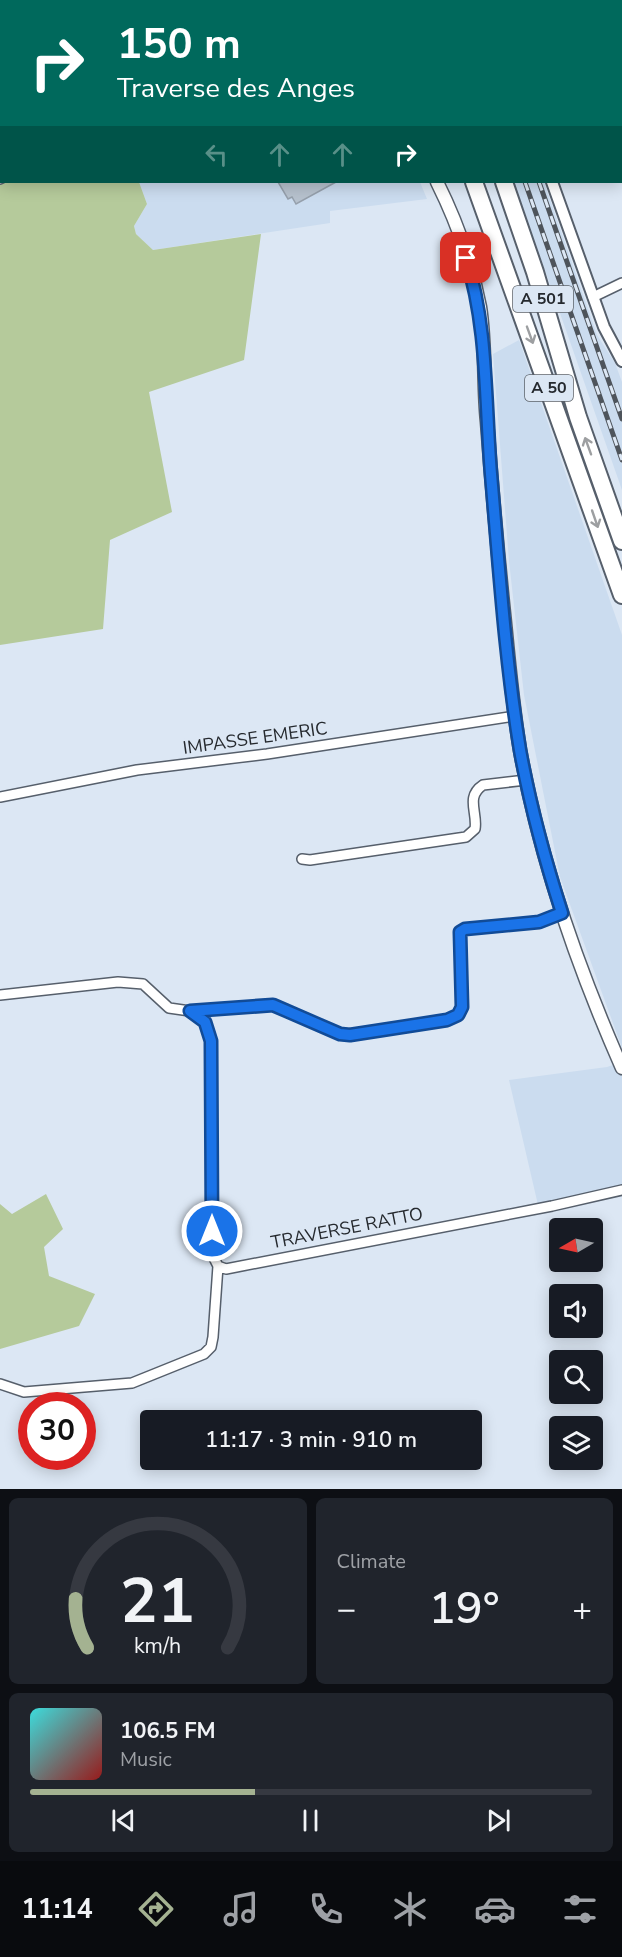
<!DOCTYPE html>
<html lang="en">
<head>
<meta charset="utf-8">
<style>
	body { margin:0; font-family:"Nunito Sans",sans-serif; background:#20242c; color:#f1f3f6; height:100vh; display:flex; flex-direction:column; font-size:22px; white-space:nowrap }
	* { box-sizing:border-box; margin:0 }
	p { font-size:20px; color:#9ea1a6 }
	.icon { flex:none; width:33px; height:33px; fill:none; stroke:currentColor; stroke-width:2; stroke-linecap:round; stroke-linejoin:round }
	.map { position:relative; height:1489px; overflow:hidden }
	.panel { display:flex; flex-direction:column; gap:9px; padding:9px; background:#0d0f14; flex:1 }
	.panel>* { flex:none }
	.banner { position:absolute; left:0px; top:0px; width:622px; height:183px; box-shadow:0 3px 15px #0003; background:#00695c; color:#fff; overflow:hidden }
	.needle { width:39px; rotate:261deg }
	.fabs { position:absolute; left:549px; top:1218px; display:grid; gap:12px }
	.fabs a { display:grid; place-items:center; width:54px; height:54px; border-radius:6px; background:#171b24; box-shadow:0 3px 15px #0003; font-size:30px }
	.speed { position:absolute; left:18px; top:1392px; display:flex; gap:12px; font-size:30px; font-weight:700; text-align:center }
	.speed>* { display:grid; place-content:center; width:78px; height:78px; border-radius:50%; background:#171b24; box-shadow:0 3px 15px #0003; line-height:1 }
	.speed .limit { border:9px solid #d22; background:#fff; color:#111 }
	.pin { position:absolute; display:grid; place-items:center; width:51px; height:51px; color:#fff; margin:-26px; border-radius:12px; box-shadow:0 3px 9px #0006 }
	.me { position:absolute; width:66px; margin:-33px; rotate:0deg; stroke-linejoin:round; filter:drop-shadow(0 0 4px #0008) }
	.turn { display:flex; align-items:center; gap:21px; height:126px; padding:0 18px; font-size:27px }
	.turn .icon { width:78px; height:78px; stroke-width:2.5 }
	.turn b { display:block; font-size:42px; line-height:51px }
	.lanes { display:flex; align-items:center; height:57px; padding:0 18px; background:#0003; justify-content:center; gap:30px; direction:ltr }
	.lanes .off { opacity:.35 }
	.big { font-size:45px; font-weight:600; line-height:1.1 }
	.panel .widget { flex:1; display:flex; flex-direction:column; justify-content:center; gap:9px; min-width:0; padding:0 21px; border-radius:9px; background:#20242c }
	.panel .dial { align-items:center; gap:0 }
	.dial svg { height:156px; overflow:visible; fill:none; stroke:#363941; stroke-width:7; stroke-linecap:round; text-anchor:middle }
	.dial text { fill:#f1f3f6; stroke:none }
	.song { display:flex; align-items:center; gap:18px }
	.cover { width:72px; height:72px; border-radius:9px; background:linear-gradient(135deg,hsl(180 70% 55%),hsl(0 70% 35%)) }
	.played { height:6px; border-radius:3px; background:linear-gradient(90deg,#a4b291 40%,#363941 40%) }
	.keys { display:flex; justify-content:space-around; direction:ltr }
	.heat { display:flex; justify-content:space-between; align-items:center; font-size:33px; direction:ltr }
	.panel .tiles { flex:1; display:grid; gap:9px; grid-template-columns:1fr 1fr }
	.widget:last-child { grid-column:span 2 }
	.trip { position:absolute; left:140px; top:1410px; width:342px; height:60px; border-radius:6px; background:#171b24; box-shadow:0 3px 15px #0003; font-weight:600; line-height:60px; text-align:center }
	.tabs { display:flex; height:96px; justify-content:space-around; align-items:center; background:#090b0e; color:#9ea1a6 }
	.tabs .icon { width:42px; height:42px }
	.tabs .selected { color:#a4b291 }
	.tabs b { font-size:27px; color:#f1f3f6 }
	.map>svg:first-child { display:block }
	.built { fill:#cbdcef }
	.green { fill:#b5ca9b }
	.building { fill:#b7c2ce; stroke:#96a0ac; stroke-width:1.5 }
	.lines { fill:none; stroke-linecap:round; stroke-linejoin:round }
	.minor-casing { stroke:#565f6b; stroke-width:12 }
	.tertiary-casing { stroke:#565f6b; stroke-width:14 }
	.secondary-casing { stroke:#565f6b; stroke-width:15 }
	.motorway-casing { stroke:#565f6b; stroke-width:20 }
	.minor { stroke:#fff; stroke-width:9 }
	.tertiary { stroke:#fff; stroke-width:10 }
	.secondary { stroke:#fff; stroke-width:12 }
	.motorway { stroke:#fff; stroke-width:16 }
	.rail-casing { stroke:#4e545b; stroke-width:5 }
	.rail { stroke:#dce7f4; stroke-width:3; stroke-dasharray:9; stroke-linecap:butt }
	.oneway { stroke:#9d9fa1 }
	.route-casing { stroke:#114b97; stroke-width:15 }
	.route { stroke:#1a73e8; stroke-width:10 }
	.labels { text-anchor:middle; dominant-baseline:central; stroke-width:4.5; stroke-linejoin:round; paint-order:stroke }
	.shield { fill:#dce7f4; stroke:#5c6269; stroke-width:1.5 }
	.shield-label { font-size:16px; font-weight:bold; fill:#25292e }
	.street-label { font-size:18px; fill:#25292e; stroke:#dce7f4 }
</style>
</head>
<body>
<div class="map">
<svg width="622" height="1489" viewBox="0 0 622 1489">
	<rect width="100%" height="100%" fill="#dce7f4"/>
	<path class="built" d="M 139,182 L 420,182 L 427,199 L 330,211 L 330,223 L 153,250 L 136,234 L 134,226 L 147,204 Z
		M 514,182 L 544,182 L 597,335 L 615,363 L 622,382 L 622,490 Z
		M 519,340 L 622,635 L 622,1048 L 560,877 L 524,695 L 509,561 L 493,354 Z
		M 622,1062 L 622,1188 L 538,1205 L 509,1080 L 607,1067 Z"/>
	<path class="green" d="M 6,182 L 139,182 L 147,204 L 134,226 L 136,234 L 153,250 L 261,234 L 244,360 L 149,392 L 172,512 L 110,540 L 103,629 L 0,645 L 0,184 Z
		M 46,1194 L 63,1229 L 44,1247 L 49,1276 L 95,1294 L 79,1326 L 0,1349 L 0,1204 L 12,1214 Z"/>
	<path class="building" d="M 278,182 L 336,182 L 296,204 L 292,197 L 288,199 Z"/>
	<g class="lines">
		<g class="minor-casing">
			<path id="minor" d="M 221,2 L 223,0
				M 295,2 L 296,0
				M 0,179 L 2,178
				M 593,297 L 622,283
				M 0,797 L 137,770 L 267,754 L 515,716
				M 302,859 L 310,860 L 466,837 L 475,829 C 478,813 465,797 483,785 L 526,780
				M 0,995 L 118,982 L 143,984 L 169,1008 L 190,1011 L 205,1022 L 211,1041 L 212,1254 L 218,1266 L 226,1269 L 552,1206 L 622,1190
				M 190,1011 L 273,1005 L 341,1034 L 350,1035 L 447,1020 L 458,1015 L 462,1007 L 460,932 L 465,929 L 539,922 L 562,913
				M 0,1384 L 24,1392 L 132,1383 L 204,1354 L 211,1347 L 213,1337 L 218,1266"/>
		</g>
		<g class="tertiary-casing">
			<path id="tertiary" d="M 488,0 L 488,2
				M 552,182 L 604,327 L 622,361"/>
		</g>
		<g class="secondary-casing">
			<path id="secondary" d="M 329,2 L 331,0
				M 362,2 L 365,0
				M 437,182 C 456,220 472,265 480,307 C 486,345 483,384 487,422 C 492,489 498,556 505,623 C 509,665 513,708 520,750 C 540,860 577,966 622,1068"/>
		</g>
		<g class="motorway-casing">
			<path id="motorway" d="M 389,0 L 390,2
				M 412,0 L 412,2
				M 433,0 L 433,2
				M 474,182 L 622,595
				M 504,182 L 535,272 L 578,417 L 622,541"/>
		</g>
		<use href="#minor" class="minor"/>
		<use href="#tertiary" class="tertiary"/>
		<use href="#secondary" class="secondary"/>
		<use href="#motorway" class="motorway"/>
		<g class="rail-casing">
			<path id="rail" d="M 456,0 L 457,2
				M 471,0 L 472,2
				M 525,182 L 622,460
				M 539,182 L 622,419"/>
		</g>
		<use href="#rail" class="rail"/>
	</g>
	<defs><path id="oneway-shaft" d="M-6 0H5M1.5-3L5.5 0L1.5 3" fill="none" stroke-width="1.6" stroke-linecap="round" stroke-linejoin="round" transform="scale(1.5)"/></defs>
	<g class="oneway">
		<use href="#oneway-shaft" transform="translate(530 335) rotate(70)"/>
		<use href="#oneway-shaft" transform="translate(588 446) rotate(-110)"/>
		<use href="#oneway-shaft" transform="translate(595 519) rotate(71)"/>
	</g>
	<g class="lines">
		<g class="route-casing">
			<path id="route" d="M 212,1231 L 211,1041 L 205,1022 L 190,1011 L 273,1005 L 340,1034 L 350,1035 L 447,1020 L 458,1015 L 462,1007 L 460,932 L 465,929 L 539,922 L 562,913 C 545,860 530,805 520,750 C 505,659 499,566 491,474 C 485,402 488,327 466,258"/>
		</g>
		<use href="#route" class="route"/>
	</g>
	<g class="labels">
		<g class="shield">
			<rect x="513" y="286" width="60" height="26" rx="4.5"/>
			<rect x="525" y="375" width="48" height="26" rx="4.5"/>
		</g>
		<g class="shield-label">
			<text x="543" y="299">A 501</text>
			<text x="549" y="388">A 50</text>
		</g>
		<g class="street-label">
			<text transform="translate(255 738) rotate(-8)">IMPASSE EMERIC</text>
			<text transform="translate(347 1228) rotate(-11)">TRAVERSE RATTO</text>
		</g>
	</g>
</svg>
<div class="fabs">
<a><svg class="needle" viewBox="-14 -14 28 28"><path d="M0-13l5 13h-10z" fill="#e53935"/><path d="M0 13l5-13h-10z" fill="#9ea1a6"/></svg></a>
<a><svg class="icon" aria-label="sound" viewBox="0 0 24 24"><path d="M4 9h4l5-4v14l-5-4H4zM17 9q2 3 0 6"/></svg></a>
<a><svg class="icon" aria-label="search" viewBox="0 0 24 24"><circle cx="10" cy="10" r="6"/><path d="M15 15l6 6"/></svg></a>
<a><svg class="icon" aria-label="layers" viewBox="0 0 24 24"><path d="M12 4l9 5-9 5-9-5zM3 14l9 5 9-5"/></svg></a>
</div>
<div class="speed"><div class="limit">30</div></div>
<div class="pin" style="left:466px;top:258px;background:#d93025"><svg class="icon" aria-label="arrive" viewBox="0 0 24 24"><path d="M6 21V4h12l-3 4 3 4H6"/></svg></div>
<svg class="me" style="left:212px;top:1231px" viewBox="-20 -20 40 40"><circle r="17" fill="#1a73e8" stroke="#fff" stroke-width="3"/><path d="M0-11L8 9 0 5-8 9z" fill="#fff"/></svg>
<div class="trip">11:17 · 3 min · 910 m</div>
<div class="banner">
<div class="turn"><svg class="icon" aria-label="right" viewBox="0 0 24 24"><path d="M7 20v-9h11M14 6l5 5-5 5"/></svg><div><b>150 m</b>Traverse des Anges</div></div>
<div class="lanes"><svg class="icon off" aria-label="left" viewBox="0 0 24 24"><path d="M17 20v-9H6M10 6l-5 5 5 5"/></svg><svg class="icon off" aria-label="ahead" viewBox="0 0 24 24"><path d="M12 20V5M6 11l6-6 6 6"/></svg><svg class="icon off" aria-label="ahead" viewBox="0 0 24 24"><path d="M12 20V5M6 11l6-6 6 6"/></svg><svg class="icon" aria-label="right" viewBox="0 0 24 24"><path d="M7 20v-9h11M14 6l5 5-5 5"/></svg></div>
</div>
</div>
<section class="panel">
<div class="tiles">
<div class="widget dial"><svg viewBox="0 0 100 80">
<path d="M14 69A42 42 0 1 1 86 69"/>
<path d="M14 69A42 42 0 0 1 8 44" stroke="#a4b291"/>
<text x="50" y="56" font-size="32" font-weight="700">21</text>
<text x="50" y="72" font-size="11">km/h</text>
</svg></div>
<div class="widget"><p>Climate</p>
<div class="heat"><a>−</a><b class="big">19°</b><a>+</a></div>
</div>
<div class="widget">
<div class="song"><i class="cover"></i><div><b>106.5 FM</b><p>Music</p></div></div>
<div class="played"></div>
<div class="keys"><svg class="icon" aria-label="previous" viewBox="0 0 24 24"><path d="M18 5L8 12l10 7zM5 5v14"/></svg><svg class="icon" aria-label="pause" viewBox="0 0 24 24"><path d="M8 5v14M16 5v14"/></svg><svg class="icon" aria-label="next" viewBox="0 0 24 24"><path d="M6 5l10 7-10 7zM19 5v14"/></svg></div>
</div>
</div>
</section>
<nav class="tabs">
<b>11:14</b>
<svg class="icon selected" aria-label="directions" viewBox="0 0 24 24"><path d="M12 3l9 9-9 9-9-9zM9 14v-3h6M13 9l2 2-2 2"/></svg>
<svg class="icon" aria-label="music" viewBox="0 0 24 24"><path d="M9 18V5l10-2v13"/><circle cx="6" cy="18" r="3"/><circle cx="16" cy="16" r="3"/></svg>
<svg class="icon" aria-label="phone" viewBox="0 0 24 24"><path d="M5 4h4l2 5-3 2q2 4 5 5l2-3 5 2v4C11 20 4 13 5 4z"/></svg>
<svg class="icon" aria-label="climate" viewBox="0 0 24 24"><path d="M12 3v18M4 7l16 10M4 17L20 7"/></svg>
<svg class="icon" aria-label="car" viewBox="0 0 24 24"><path d="M5 17H2v-5l4-1 3-4h7l3 4 3 1v5h-3M9 17h6M6 11h13"/><circle cx="7" cy="17" r="2"/><circle cx="17" cy="17" r="2"/></svg>
<svg class="icon" aria-label="filters" viewBox="0 0 24 24"><path d="M4 7h16M4 17h16"/><circle cx="9" cy="7" r="2"/><circle cx="15" cy="17" r="2"/></svg>
</nav>
</body>
</html>
